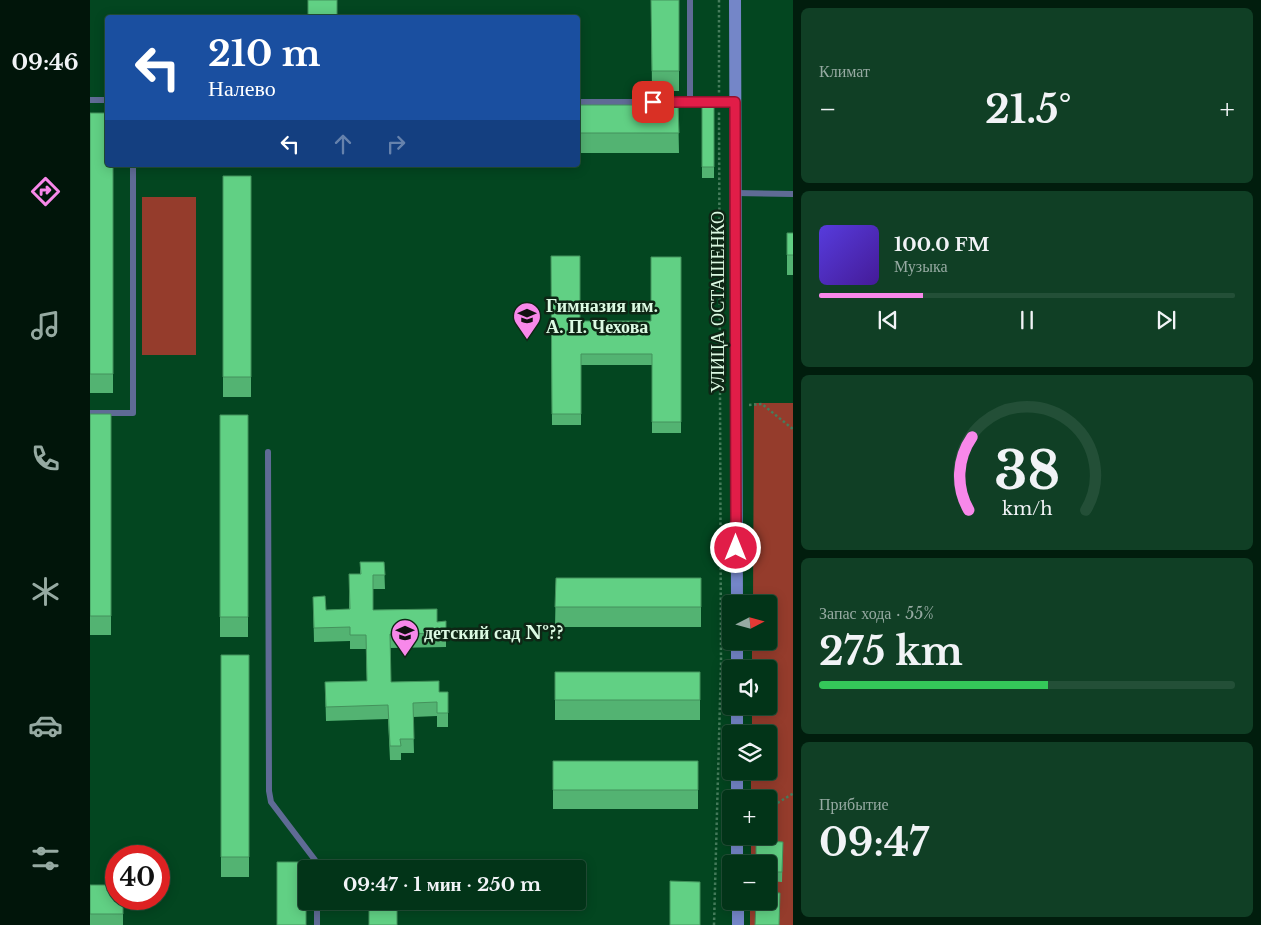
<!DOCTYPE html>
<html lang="ru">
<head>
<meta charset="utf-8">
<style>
	body { margin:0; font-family:"Libre Baskerville",serif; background:#103f25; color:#f1f3f6; height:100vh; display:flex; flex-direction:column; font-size:19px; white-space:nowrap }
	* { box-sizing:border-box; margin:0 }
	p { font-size:16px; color:#96aaa2 }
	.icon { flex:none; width:28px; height:28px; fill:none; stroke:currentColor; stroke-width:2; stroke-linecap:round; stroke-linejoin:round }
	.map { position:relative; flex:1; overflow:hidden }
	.panel { display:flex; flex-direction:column; gap:8px; padding:8px; background:#011d0d; width:468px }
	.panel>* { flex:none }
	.hud { position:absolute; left:15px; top:15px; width:475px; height:152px; border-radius:5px; box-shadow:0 2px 12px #0003,0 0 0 1px #234f37; background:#1a4fa0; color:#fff; overflow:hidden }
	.needle { width:32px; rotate:84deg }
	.controls { position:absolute; left:632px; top:595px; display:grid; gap:10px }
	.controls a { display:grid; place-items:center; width:55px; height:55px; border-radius:5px; background:#023418; box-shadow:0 2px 12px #0003,0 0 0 1px #234f37; font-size:25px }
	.speed { position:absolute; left:15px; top:845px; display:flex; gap:10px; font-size:25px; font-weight:700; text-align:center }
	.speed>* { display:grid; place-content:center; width:65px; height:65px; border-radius:50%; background:#023418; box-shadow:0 2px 12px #0003,0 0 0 1px #234f37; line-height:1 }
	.speed .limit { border:8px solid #d22; background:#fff; color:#111 }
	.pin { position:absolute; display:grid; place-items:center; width:42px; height:42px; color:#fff; margin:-21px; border-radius:10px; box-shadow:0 2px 8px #0006 }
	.me { position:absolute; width:55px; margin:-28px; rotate:0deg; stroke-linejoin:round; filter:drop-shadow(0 0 4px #0008) }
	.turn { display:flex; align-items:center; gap:18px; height:105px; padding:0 20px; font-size:22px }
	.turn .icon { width:65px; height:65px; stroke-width:2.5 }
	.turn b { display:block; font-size:35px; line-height:42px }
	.lanes { display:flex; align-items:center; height:48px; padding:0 20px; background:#0003; justify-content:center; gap:25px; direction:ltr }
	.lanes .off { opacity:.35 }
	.big { font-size:38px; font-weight:700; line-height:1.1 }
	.panel .widget { flex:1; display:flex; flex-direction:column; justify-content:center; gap:8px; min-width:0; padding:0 18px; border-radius:8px; background:#103f25 }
	.panel .dial { align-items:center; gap:0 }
	.dial svg { height:130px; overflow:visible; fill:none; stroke:#234f37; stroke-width:7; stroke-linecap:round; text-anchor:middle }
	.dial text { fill:#f1f3f6; stroke:none }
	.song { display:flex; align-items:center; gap:15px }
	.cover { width:60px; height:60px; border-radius:8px; background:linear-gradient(135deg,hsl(250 70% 55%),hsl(260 70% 35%)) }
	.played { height:5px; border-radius:2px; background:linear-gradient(90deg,#f888ea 25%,#234f37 25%) }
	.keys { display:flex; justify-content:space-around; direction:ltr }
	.heat { display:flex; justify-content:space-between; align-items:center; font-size:28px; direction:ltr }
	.charge { height:8px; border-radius:4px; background:linear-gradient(90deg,#34c759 55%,#234f37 0) }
	.trip { position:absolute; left:208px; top:860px; width:288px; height:50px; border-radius:5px; background:#023418; box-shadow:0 2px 12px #0003,0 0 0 1px #234f37; font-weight:700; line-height:50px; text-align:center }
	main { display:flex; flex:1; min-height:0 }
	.menu { display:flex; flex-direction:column; width:90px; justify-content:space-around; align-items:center; background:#01150a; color:#96aaa2 }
	.menu .icon { width:35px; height:35px }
	.menu .on { color:#f888ea }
	.menu b { font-size:22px; color:#f1f3f6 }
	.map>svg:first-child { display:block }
	.green { fill:#953c2c }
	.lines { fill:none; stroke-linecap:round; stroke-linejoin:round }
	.path { stroke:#467d5c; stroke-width:2.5; stroke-dasharray:2.5 2.5; stroke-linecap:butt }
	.lane { stroke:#5f6b95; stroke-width:6 }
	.secondary { stroke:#7486c8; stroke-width:12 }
	.wall { fill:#53b372 }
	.building { fill:#61d084; stroke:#44925c }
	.route-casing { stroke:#92132f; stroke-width:12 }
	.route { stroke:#e11d48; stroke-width:9 }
	.labels { text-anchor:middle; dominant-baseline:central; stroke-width:5; stroke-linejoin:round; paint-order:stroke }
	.street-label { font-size:18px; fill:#dcfae3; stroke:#0e2615 }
	.poi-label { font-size:18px; font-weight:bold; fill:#dcfae3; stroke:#0e2615; text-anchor:start }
</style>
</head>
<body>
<main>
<nav class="menu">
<b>09:46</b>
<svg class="icon on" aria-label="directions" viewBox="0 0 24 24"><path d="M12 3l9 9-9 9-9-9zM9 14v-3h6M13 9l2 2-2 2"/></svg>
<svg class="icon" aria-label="music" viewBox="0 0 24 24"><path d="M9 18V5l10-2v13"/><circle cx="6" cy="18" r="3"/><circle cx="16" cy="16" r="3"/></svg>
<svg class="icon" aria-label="phone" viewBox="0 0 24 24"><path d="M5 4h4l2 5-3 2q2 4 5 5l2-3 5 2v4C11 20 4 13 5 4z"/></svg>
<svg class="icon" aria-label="climate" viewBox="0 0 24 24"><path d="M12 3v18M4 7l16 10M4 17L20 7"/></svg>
<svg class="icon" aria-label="car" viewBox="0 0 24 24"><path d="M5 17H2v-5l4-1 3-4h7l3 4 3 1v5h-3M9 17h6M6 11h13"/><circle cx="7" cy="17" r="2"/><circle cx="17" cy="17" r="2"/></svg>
<svg class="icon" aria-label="filters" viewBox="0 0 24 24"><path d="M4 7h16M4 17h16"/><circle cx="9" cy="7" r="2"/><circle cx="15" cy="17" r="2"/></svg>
</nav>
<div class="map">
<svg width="704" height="925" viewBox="0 0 704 925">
	<rect width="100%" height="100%" fill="#034620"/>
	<path class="green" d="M 52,197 L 106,197 L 106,355 L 52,355 Z
		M 664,403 L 703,403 L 703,925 L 660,925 L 660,901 L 679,901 L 679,864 L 661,864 L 661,836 L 679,836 L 679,799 L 661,799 L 661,771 L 679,771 L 679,734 L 662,734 L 662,706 L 679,706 L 679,669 L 662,669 L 662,641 L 679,641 L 679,604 L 663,604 Z"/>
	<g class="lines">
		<path class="path" d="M 629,0 L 629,94
			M 659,405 L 672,404 L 704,430
			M 679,808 L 704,793
			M 624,925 L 631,664 L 629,112"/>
		<path class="lane" d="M 600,0 L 600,102
			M 0,100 L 18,100
			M 488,102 L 645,102
			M 645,193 L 704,194
			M 0,413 L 43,413 L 43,165
			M 178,452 L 179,791 L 181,802 L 225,860 L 226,869
			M 227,901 L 227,925"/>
		<path class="secondary" d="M 645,0 L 647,604
			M 647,641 L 647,669
			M 647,706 L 647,734
			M 647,771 L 647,799
			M 647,836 L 647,864
			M 648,901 L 648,925"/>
	</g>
	<path class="wall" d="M 561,0 L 589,0 L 589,91 L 562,91 Z
		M 488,105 L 588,105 L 589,153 L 488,153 Z
		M 612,107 L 624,107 L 624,178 L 612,178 Z
		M 0,113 L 23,165 L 23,393 L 0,393 Z
		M 133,176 L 161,176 L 161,397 L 133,397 Z
		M 697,233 L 704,233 L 704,275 L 697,275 Z
		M 461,256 L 490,321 L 561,321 L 591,257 L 591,433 L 562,433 L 562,365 L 491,365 L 491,425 L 462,425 Z
		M 0,414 L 21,414 L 21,635 L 0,635 Z
		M 130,415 L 158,415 L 158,637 L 130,637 Z
		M 270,562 L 294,562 L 295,589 L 283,589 L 283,610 L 347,622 L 356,621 L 356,647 L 300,648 L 301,682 L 349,692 L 358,692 L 358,727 L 347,727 L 347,716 L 323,717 L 324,753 L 311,753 L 311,760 L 300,760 L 298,719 L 236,721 L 235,682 L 277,681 L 276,649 L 260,649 L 260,641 L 224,642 L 223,597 L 236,610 L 259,609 L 259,574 L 270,574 Z
		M 466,578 L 611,578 L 611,627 L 465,627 Z
		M 131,655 L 159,655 L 159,877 L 131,877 Z
		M 465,672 L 610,672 L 610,720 L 465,720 Z
		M 463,761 L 608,761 L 608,809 L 463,809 Z
		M 678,841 L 693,842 L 692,882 L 679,881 Z
		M 0,885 L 33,899 L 33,925 L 0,925 Z"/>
	<path class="building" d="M 218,0 L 247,0 L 247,18 L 218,18 Z
		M 561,0 L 589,0 L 589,71 L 562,71 Z
		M 488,105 L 588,105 L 589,133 L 488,133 Z
		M 612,107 L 624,107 L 624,167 L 612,167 Z
		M 0,113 L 18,113 L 18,165 L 23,165 L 23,374 L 0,374 Z
		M 133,176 L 161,176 L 161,377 L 133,377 Z
		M 697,233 L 704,233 L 704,255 L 697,255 Z
		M 461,256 L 490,256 L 490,321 L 561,321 L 561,257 L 591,257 L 591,422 L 562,422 L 562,354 L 491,354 L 491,414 L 462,414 Z
		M 0,414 L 21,414 L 21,616 L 0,616 Z
		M 130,415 L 158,415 L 158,617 L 130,617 Z
		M 270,562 L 294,562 L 295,575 L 283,575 L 283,610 L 347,609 L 347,622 L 356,621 L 356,633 L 300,634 L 301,682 L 349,681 L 349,692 L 358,692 L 358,713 L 347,713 L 347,702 L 323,703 L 324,739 L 310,739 L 311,746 L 300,746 L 298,705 L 236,707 L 235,682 L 277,681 L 276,635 L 260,635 L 260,627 L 224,628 L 223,597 L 235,596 L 236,610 L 260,609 L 259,574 L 271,574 Z
		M 466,578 L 611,578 L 611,607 L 465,607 Z
		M 131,655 L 159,655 L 159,857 L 131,857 Z
		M 465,672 L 610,672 L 610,700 L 465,700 Z
		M 463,761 L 608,761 L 608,790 L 463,790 Z
		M 666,836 L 678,836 L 678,841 L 693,842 L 692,872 L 679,872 L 679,864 L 666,864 Z
		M 187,862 L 216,862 L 216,925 L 187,925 Z
		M 279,863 L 307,863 L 307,869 L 279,869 Z
		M 580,881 L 610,882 L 610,925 L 580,925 Z
		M 0,885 L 26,885 L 26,899 L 33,899 L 33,914 L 0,914 Z
		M 679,892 L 690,893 L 689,925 L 665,925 L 666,901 L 679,901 Z
		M 279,901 L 307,901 L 307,925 L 279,925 Z"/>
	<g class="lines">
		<g class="route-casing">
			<path id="route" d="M 563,102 L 645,102 L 646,548"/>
		</g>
		<use href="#route" class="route"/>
	</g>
	<defs>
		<g id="school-pin" transform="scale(1.4375)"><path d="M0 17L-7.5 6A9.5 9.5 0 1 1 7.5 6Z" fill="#f888ea" stroke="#0e2615"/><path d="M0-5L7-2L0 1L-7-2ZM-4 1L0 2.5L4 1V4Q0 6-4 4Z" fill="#111"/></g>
	</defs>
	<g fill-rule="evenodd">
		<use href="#school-pin" x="437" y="316"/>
		<use href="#school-pin" x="315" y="633"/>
	</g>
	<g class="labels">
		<g class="street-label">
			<text transform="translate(628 302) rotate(-90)">УЛИЦА ОСТАШЕНКО</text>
		</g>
		<g class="poi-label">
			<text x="456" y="306">Гимназия им.<tspan x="456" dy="21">А. П. Чехова</tspan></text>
			<text x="334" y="633">детский сад №??</text>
		</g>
	</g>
</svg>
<div class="controls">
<a><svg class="needle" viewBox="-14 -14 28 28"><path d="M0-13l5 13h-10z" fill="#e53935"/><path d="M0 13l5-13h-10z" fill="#96aaa2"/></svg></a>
<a><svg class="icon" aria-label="sound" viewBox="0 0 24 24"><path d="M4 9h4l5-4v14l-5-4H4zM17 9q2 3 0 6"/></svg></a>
<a><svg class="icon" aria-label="layers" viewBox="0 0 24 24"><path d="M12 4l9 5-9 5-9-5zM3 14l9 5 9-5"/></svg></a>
<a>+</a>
<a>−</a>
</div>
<div class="speed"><div class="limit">40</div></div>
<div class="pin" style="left:563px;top:102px;background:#d93025"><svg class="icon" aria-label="arrive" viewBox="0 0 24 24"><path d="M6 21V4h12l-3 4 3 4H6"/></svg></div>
<svg class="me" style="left:646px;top:548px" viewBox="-20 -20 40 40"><circle r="17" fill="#e11d48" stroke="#fff" stroke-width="3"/><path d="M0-11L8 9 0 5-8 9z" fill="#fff"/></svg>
<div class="trip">09:47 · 1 мин · 250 m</div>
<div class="hud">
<div class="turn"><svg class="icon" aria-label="left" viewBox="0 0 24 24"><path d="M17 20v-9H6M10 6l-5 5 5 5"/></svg><div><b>210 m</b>Налево</div></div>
<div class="lanes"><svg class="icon" aria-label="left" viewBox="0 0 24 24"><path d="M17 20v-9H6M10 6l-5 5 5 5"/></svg><svg class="icon off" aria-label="ahead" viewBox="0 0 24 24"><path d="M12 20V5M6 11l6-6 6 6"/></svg><svg class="icon off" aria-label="right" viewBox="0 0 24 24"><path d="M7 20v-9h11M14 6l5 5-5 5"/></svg></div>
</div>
</div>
<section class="panel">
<div class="widget"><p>Климат</p>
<div class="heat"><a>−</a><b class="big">21.5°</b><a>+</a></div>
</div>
<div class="widget">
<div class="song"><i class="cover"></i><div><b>100.0 FM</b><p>Музыка</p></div></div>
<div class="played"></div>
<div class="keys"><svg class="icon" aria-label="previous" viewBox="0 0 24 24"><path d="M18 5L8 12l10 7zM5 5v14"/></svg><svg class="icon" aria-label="pause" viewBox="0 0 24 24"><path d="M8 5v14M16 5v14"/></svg><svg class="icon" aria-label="next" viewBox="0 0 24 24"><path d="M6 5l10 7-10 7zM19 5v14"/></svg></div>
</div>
<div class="widget dial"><svg viewBox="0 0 100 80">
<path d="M14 69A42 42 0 1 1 86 69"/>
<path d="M14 69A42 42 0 0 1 16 24" stroke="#f888ea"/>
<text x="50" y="56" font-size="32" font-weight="700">38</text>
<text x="50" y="72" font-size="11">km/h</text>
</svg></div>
<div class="widget"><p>Запас хода · 55%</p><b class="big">275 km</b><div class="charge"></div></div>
<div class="widget"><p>Прибытие</p><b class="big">09:47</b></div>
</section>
</main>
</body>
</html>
